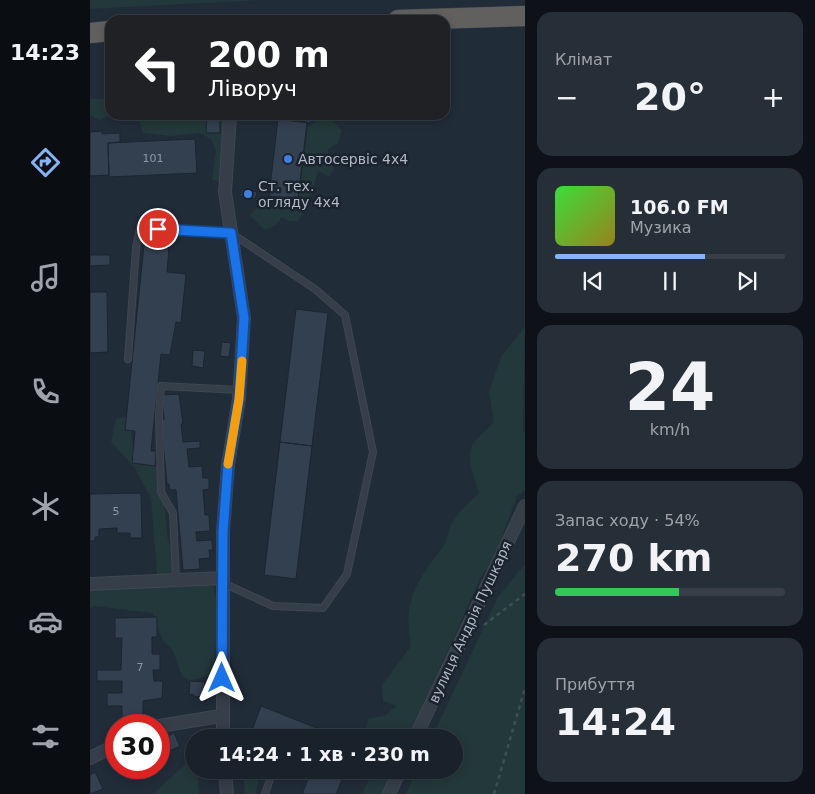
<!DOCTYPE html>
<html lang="uk">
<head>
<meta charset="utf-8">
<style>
	body { margin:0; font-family:"DejaVu Sans",sans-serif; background:#262e37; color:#f1f3f6; height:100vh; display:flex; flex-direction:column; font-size:19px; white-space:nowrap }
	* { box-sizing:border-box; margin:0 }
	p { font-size:16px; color:#9fa3a9 }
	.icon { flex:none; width:28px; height:28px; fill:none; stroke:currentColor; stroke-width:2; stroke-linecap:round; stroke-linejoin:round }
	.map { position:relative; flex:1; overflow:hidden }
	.sheet { display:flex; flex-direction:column; gap:12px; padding:12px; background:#0e1218; width:290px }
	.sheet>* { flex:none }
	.hud { position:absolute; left:15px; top:15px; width:345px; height:105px; border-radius:15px; box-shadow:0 2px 8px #0003,0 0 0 1px #373e47; background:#202124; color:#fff; overflow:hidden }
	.speed { position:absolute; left:15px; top:714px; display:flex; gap:10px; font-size:25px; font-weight:700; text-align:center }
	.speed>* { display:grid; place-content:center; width:65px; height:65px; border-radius:50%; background:#19212b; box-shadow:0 2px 8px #0003,0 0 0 1px #373e47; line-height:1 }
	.speed .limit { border:8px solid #d22; background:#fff; color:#111 }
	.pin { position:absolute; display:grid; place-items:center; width:42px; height:42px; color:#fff; margin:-21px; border:2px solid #fff; border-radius:50%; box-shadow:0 1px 5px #0007 }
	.me { position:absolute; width:55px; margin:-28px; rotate:0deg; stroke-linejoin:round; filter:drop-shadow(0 0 4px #0008) }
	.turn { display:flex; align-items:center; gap:18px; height:105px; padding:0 20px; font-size:22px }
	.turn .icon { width:65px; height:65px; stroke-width:2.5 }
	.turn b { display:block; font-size:35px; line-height:42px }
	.big { font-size:38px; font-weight:800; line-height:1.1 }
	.sheet .tile { flex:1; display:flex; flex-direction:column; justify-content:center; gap:8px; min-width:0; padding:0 18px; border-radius:15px; background:#262e37 }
	.sheet .dial { align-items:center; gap:0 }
	.dial b { font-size:65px; line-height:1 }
	.song { display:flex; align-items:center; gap:15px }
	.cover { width:60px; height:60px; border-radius:8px; background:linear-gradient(135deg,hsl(120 70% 55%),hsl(50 70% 35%)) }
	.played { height:5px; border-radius:2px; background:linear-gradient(90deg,#83b4f6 65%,#373e47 65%) }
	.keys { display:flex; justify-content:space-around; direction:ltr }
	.heat { display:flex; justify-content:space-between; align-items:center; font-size:28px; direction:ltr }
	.charge { height:8px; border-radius:4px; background:linear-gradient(90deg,#34c759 54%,#373e47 0) }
	.trip { position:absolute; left:95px; top:729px; width:278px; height:50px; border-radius:25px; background:#19212b; box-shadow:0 2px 8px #0003,0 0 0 1px #373e47; font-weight:800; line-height:50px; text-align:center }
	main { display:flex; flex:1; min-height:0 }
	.tab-bar { display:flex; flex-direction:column; width:90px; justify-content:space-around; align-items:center; background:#0a0d11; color:#9fa3a9 }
	.tab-bar .icon { width:35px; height:35px }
	.tab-bar .current { color:#83b4f6 }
	.tab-bar b { font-size:22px; color:#f1f3f6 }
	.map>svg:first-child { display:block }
	.green { fill:#23383a }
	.building { fill:#334050; stroke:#1c2530 }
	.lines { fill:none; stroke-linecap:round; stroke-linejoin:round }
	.service-casing { stroke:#3e4752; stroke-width:8 }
	.minor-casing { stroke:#3e4752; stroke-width:14 }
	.trunk-casing { stroke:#404954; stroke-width:21 }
	.path { stroke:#3c5152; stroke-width:2.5; stroke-dasharray:4 4; stroke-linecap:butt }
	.service { stroke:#353e49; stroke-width:6 }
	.minor { stroke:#353e49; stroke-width:12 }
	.trunk { stroke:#61605e; stroke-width:20 }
	.route-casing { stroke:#114b97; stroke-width:12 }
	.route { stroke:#1a73e8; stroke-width:9 }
	.slow { stroke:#f59e0b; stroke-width:9 }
	.shop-dot { fill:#3f7fe0; stroke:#1a232e; stroke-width:2 }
	.labels { text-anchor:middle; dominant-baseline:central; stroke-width:5; stroke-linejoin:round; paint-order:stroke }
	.number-label { font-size:11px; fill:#8f99a6 }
	.poi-label { font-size:14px; fill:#b0b9c5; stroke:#1a232e; text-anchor:start }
	.street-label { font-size:14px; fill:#b0b9c5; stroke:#1a232e }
</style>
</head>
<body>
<main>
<nav class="tab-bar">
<b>14:23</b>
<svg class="icon current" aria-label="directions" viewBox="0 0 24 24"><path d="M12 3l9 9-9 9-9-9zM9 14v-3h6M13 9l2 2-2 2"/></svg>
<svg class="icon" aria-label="music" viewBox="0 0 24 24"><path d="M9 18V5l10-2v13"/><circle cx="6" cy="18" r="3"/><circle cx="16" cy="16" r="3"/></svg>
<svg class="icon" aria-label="phone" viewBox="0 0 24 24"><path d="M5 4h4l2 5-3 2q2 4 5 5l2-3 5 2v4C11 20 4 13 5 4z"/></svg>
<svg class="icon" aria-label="climate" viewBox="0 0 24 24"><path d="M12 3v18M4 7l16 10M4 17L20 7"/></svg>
<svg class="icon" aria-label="car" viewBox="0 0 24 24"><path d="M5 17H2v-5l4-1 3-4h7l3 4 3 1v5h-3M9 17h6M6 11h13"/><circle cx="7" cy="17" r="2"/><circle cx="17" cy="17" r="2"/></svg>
<svg class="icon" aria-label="filters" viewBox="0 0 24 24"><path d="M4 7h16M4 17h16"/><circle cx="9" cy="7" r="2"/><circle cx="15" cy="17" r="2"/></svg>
</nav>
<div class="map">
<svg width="435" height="794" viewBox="0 0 435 794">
	<rect width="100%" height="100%" fill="#212c39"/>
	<path class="green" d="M 0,0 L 171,0 L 0,9 Z
		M 20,97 L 20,115 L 9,120 L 0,115 L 0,99 L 16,99 Z
		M 20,115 L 129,115 L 143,126 C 146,152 142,160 128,181 L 122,180 L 126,151 L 121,139 L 110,133 L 80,136 L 53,133 L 50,122 L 39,117 Z
		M 239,118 L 252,130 L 248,143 L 238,149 L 238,158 L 244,170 L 239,177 L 228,171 L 217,208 L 208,221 L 199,221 L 192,217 L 187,224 L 175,230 L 160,215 L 171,203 L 188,208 L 208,204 L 218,127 L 229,119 Z
		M 435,327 L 433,431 L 435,432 L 435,490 L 427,496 L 403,561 L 391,577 L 319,737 L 273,738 L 279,718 L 294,716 L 307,706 L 293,701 L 292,685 L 321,646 C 312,601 327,581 353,547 C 357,541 358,532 361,525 C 367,513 379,502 389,493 C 385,478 374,457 384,442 C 387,438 399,428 404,422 L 399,392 L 411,357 Z
		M 40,416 L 43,448 L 46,455 L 65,466 L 71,477 L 78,541 L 85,557 L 80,580 L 67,574 L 61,499 L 45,468 L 21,442 L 26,419 Z
		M 435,564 L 435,794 L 316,794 L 327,770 L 364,770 L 364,738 L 342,737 L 408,597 Z
		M 123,583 L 127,604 L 125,674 L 100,681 L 92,676 L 83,651 L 72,639 L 63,613 L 4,606 L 0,608 L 0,587 Z
		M 99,761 L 104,762 L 104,770 L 107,770 L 109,794 L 63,794 Z
		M 153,770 L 170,770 L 166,794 L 155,794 Z
		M 285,770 L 305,770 L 294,794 L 271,794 Z"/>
	<path class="building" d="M 117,115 L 130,115 L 130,133 L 116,133 Z
		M 185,115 L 222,115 L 221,123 L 184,119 Z
		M 188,119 L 217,122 L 208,199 L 179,196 Z
		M 12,131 L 12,134 L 30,133 L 30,142 L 18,143 L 19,175 L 0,176 L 0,132 Z
		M 105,139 L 107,173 L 19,177 L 18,143 Z
		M 152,189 L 167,192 L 165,199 L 150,196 Z
		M 54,245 L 79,248 L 77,272 L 96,274 L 91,323 L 86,322 L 80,355 L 71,354 L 61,451 L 66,451 L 65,466 L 42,463 L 45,431 L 35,430 Z
		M 0,255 L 20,255 L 20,265 L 0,266 Z
		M 0,292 L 17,292 L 18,352 L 0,353 Z
		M 206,309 L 238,313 L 222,446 L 190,442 Z
		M 132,342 L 141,343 L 139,357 L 130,356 Z
		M 103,350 L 115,351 L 113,368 L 102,366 Z
		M 89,394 L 93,424 L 91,424 L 93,442 L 110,441 L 110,448 L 97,449 L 99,467 L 112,466 L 113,478 L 119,478 L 119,489 L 113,490 L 115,515 L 119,515 L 120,531 L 106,532 L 107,541 L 122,540 L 123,550 L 119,550 L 120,558 L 109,559 L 110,569 L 93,570 L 86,490 L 80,490 L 79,484 L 77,484 L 71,420 L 74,419 L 72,395 Z
		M 190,442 L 222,446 L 206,579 L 174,575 Z
		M 51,493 L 52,538 L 40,538 L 40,533 L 27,533 L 27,528 L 9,529 L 9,537 L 5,537 L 5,541 L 0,541 L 0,494 Z
		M 67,617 L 67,637 L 62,637 L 62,654 L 70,654 L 70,670 L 63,670 L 64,681 L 73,681 L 72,698 L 53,701 L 53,717 L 32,717 L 32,706 L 17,706 L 17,693 L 32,693 L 32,681 L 7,681 L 7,670 L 31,670 L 32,638 L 25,638 L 25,618 Z
		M 100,681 L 115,682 L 113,696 L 104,697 L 104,695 L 99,694 Z
		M 171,706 L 252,738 L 165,738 L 160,736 Z
		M 84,733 L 90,746 L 73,754 L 69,740 Z
		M 228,770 L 256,770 L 246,794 L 212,794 L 221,772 L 226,774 Z
		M 5,772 L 13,789 L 0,794 L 0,775 Z"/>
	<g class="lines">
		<g class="service-casing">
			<path id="service" d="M 38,359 L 46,248 L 50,228 L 141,233 L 225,289 L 255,315 L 283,452 L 257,574 L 233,608 L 183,606 L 133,583
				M 86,580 L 83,513 L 71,492 L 69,416 L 71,386 L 150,390
				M 175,794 L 183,770"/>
		</g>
		<g class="minor-casing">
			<path id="minor" d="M 0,584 L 133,578
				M 69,726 L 131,716
				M 133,738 L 133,532 L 138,465 L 149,399 L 154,318 L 135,192 L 140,115
				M 325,738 L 435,506
				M 0,758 L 26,745
				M 135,770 L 137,794
				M 299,794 L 310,770"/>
		</g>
		<g class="trunk-casing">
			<path id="trunk" d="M 308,20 L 435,16
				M 0,33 L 20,31"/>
		</g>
		<path class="path" d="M 394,625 L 435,594
			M 404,794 L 435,688"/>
		<use href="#service" class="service"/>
		<use href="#minor" class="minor"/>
		<use href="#trunk" class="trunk"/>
	</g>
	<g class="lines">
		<g class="route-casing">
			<path id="route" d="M 68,229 L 141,233 L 154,318 L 149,399 L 138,465 L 133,532 L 132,678"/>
		</g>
		<use href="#route" class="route"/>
		<path class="slow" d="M 138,464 L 149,399 L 152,361"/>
	</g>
	<g class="shop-dot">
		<circle cx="198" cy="159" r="5"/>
		<circle cx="158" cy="194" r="5"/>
	</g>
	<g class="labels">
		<g class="number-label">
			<text x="63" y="158">101</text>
			<text x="26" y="511">5</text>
			<text x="50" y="667">7</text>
		</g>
		<g class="poi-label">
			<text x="208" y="159">Автосервіс 4х4</text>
			<text x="168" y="186">Ст. тех.<tspan x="168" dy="16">огляду 4х4</tspan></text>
		</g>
		<g class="street-label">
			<text transform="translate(380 622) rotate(-65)">вулиця Андрія Пушкаря</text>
		</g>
	</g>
</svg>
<div class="speed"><div class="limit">30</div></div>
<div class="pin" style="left:68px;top:229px;background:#d93025"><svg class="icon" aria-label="arrive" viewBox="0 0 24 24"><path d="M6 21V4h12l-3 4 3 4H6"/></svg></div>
<svg class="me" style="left:132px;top:678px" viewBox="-20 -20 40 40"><path d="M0-17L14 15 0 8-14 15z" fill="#1a73e8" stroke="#fff" stroke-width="4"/></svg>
<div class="trip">14:24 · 1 хв · 230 m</div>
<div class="hud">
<div class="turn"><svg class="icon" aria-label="left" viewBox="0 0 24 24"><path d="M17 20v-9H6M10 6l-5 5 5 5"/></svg><div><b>200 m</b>Ліворуч</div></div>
</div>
</div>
<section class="sheet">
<div class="tile"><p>Клімат</p>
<div class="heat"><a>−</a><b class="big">20°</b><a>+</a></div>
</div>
<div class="tile">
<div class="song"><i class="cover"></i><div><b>106.0 FM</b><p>Музика</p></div></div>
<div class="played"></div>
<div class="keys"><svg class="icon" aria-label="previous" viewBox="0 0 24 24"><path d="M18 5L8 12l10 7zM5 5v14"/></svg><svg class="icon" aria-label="pause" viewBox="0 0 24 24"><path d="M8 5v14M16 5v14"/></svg><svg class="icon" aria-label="next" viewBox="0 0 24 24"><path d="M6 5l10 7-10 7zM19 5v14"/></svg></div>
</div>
<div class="tile dial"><b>24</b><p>km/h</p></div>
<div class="tile"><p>Запас ходу · 54%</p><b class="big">270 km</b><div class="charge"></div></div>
<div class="tile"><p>Прибуття</p><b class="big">14:24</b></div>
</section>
</main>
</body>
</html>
